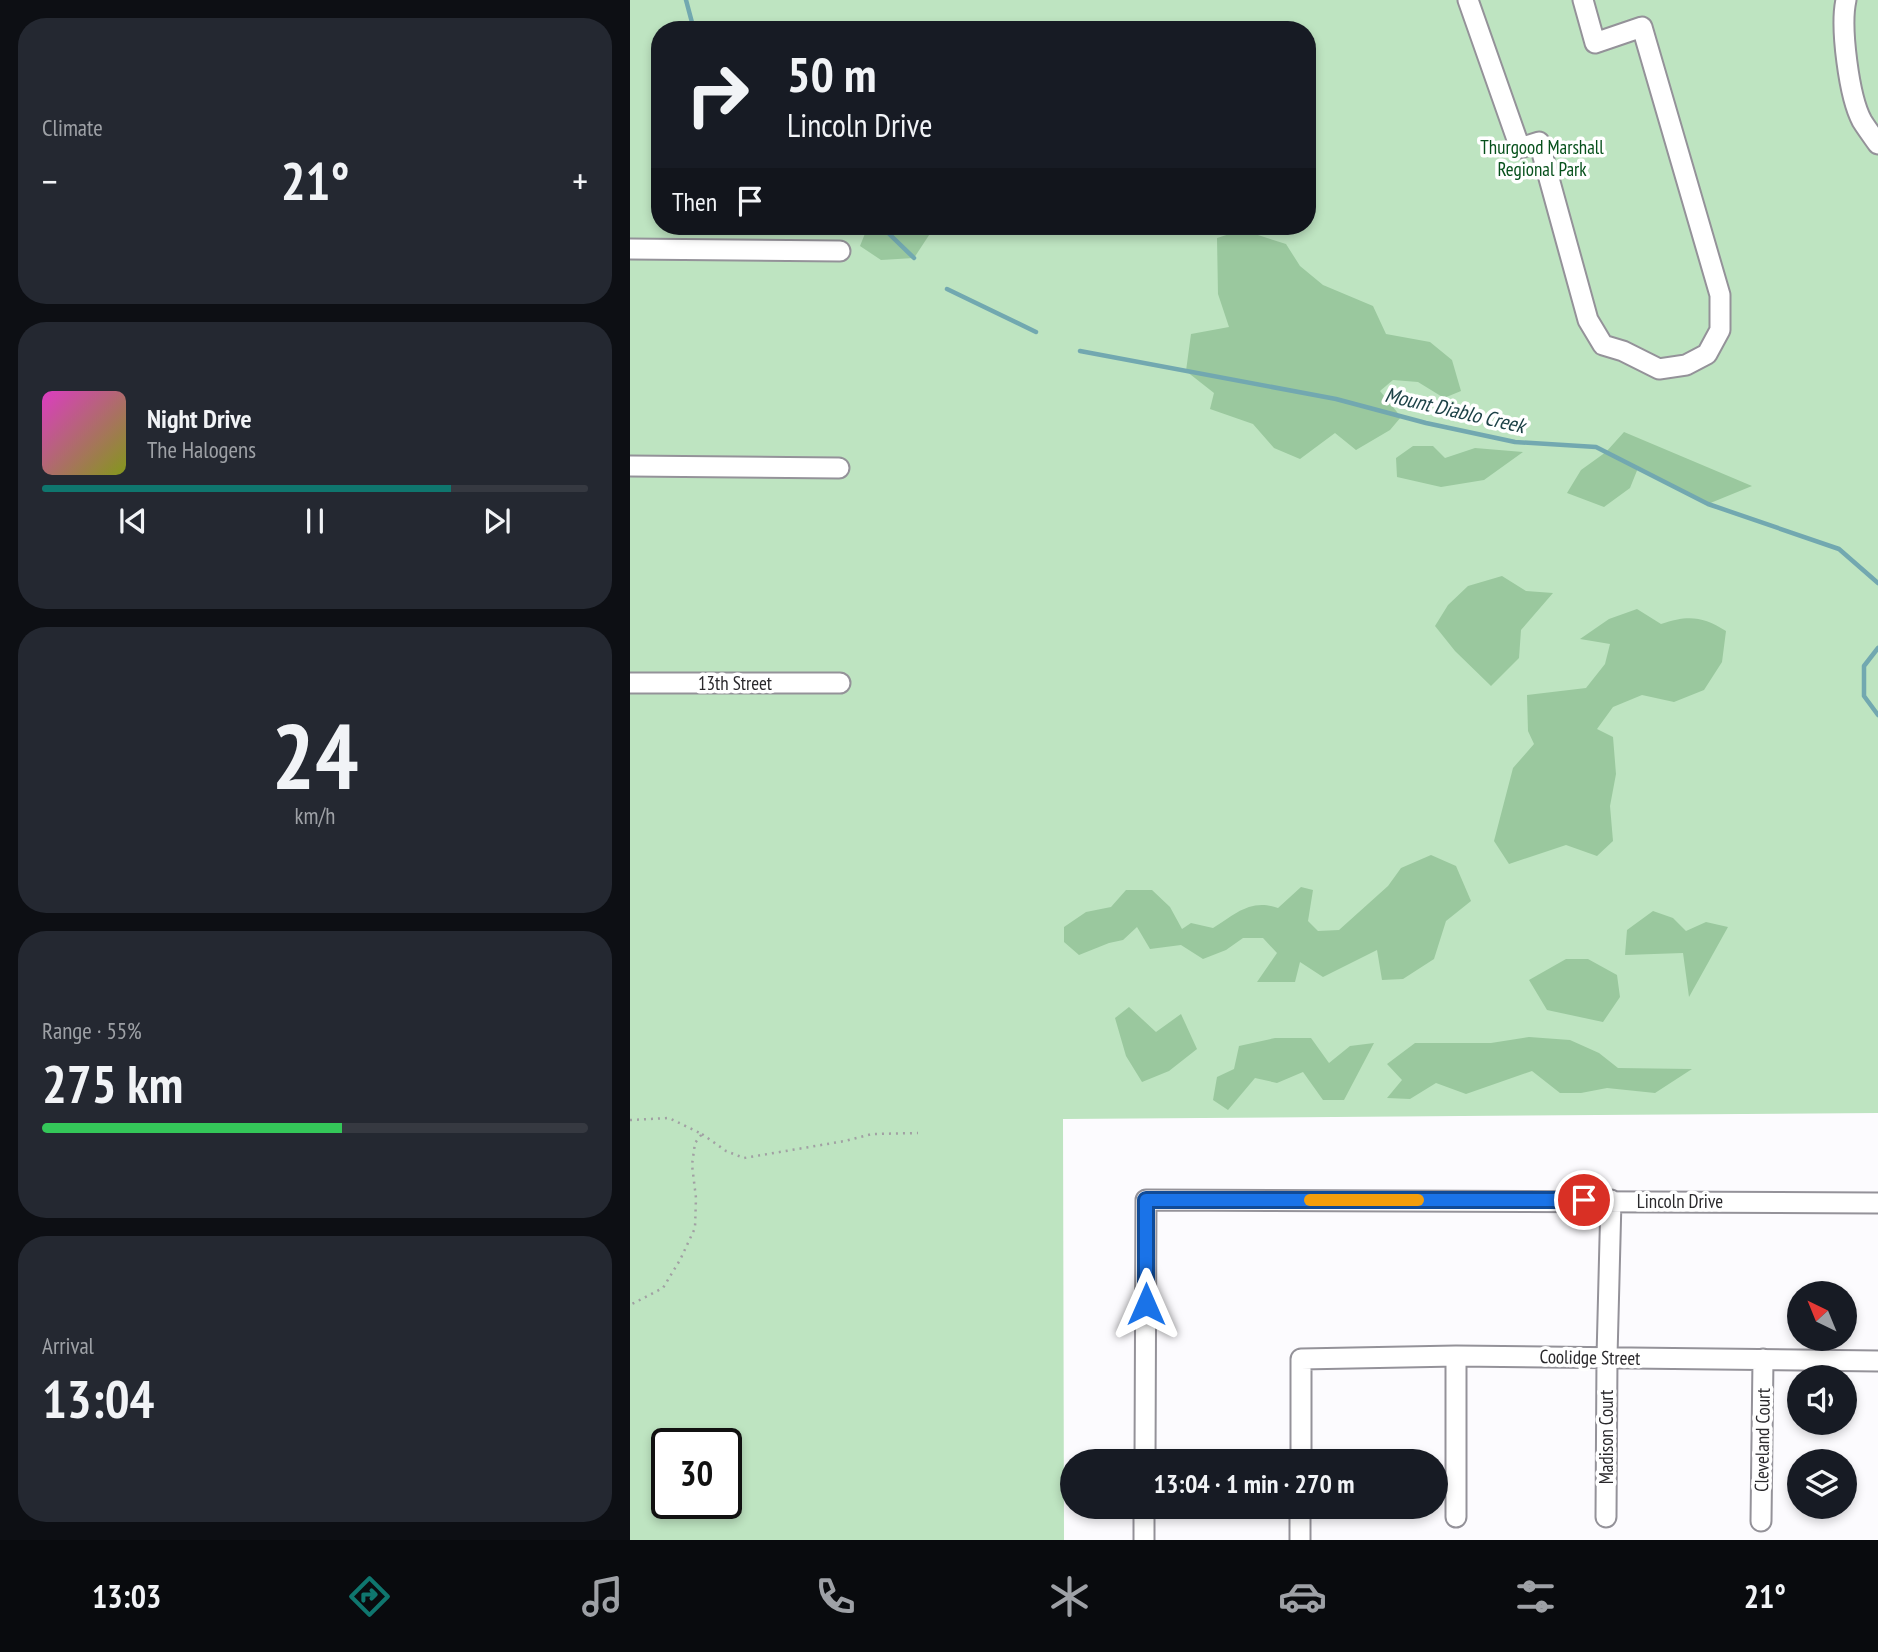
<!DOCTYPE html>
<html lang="en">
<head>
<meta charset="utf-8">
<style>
	body { margin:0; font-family:"PT Sans Narrow",sans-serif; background:#242831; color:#f1f3f6; height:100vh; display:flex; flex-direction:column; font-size:26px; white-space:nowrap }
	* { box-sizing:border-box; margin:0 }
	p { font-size:23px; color:#9ea1a6 }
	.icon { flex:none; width:38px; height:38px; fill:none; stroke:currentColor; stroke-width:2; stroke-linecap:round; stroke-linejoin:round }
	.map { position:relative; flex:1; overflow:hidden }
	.sheet { display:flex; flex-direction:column; gap:18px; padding:18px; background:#0d0f14; width:630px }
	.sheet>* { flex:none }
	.guide { position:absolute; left:21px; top:21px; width:665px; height:214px; border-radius:28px; box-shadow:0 4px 10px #0003; background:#171b24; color:#f1f3f6; overflow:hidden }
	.needle { width:46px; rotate:317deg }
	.buttons { position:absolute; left:1157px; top:1281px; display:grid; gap:14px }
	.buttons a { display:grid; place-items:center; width:70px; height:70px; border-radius:50%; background:#171b24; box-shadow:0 4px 10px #0003; font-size:35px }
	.speed { position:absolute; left:21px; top:1428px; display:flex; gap:14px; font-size:35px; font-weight:700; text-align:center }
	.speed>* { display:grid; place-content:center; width:91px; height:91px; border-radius:50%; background:#171b24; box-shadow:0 4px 10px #0003; line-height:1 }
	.speed .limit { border:4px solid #111; border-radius:10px; background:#fff; color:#111 }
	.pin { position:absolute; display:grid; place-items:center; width:60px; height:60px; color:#fff; margin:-30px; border:4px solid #fff; border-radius:50%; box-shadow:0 2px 7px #0007 }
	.me { position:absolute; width:77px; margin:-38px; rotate:0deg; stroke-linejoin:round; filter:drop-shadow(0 0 5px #0008) }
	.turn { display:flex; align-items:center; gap:24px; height:147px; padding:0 21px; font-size:32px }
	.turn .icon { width:91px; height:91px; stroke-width:2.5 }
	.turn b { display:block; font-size:49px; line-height:60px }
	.then { display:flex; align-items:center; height:66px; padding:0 21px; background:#0003; gap:14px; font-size:26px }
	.big { font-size:52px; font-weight:800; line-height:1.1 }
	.sheet .card { flex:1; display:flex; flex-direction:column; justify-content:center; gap:10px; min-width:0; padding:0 24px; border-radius:28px; background:#242831 }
	.sheet .dial { align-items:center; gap:0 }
	.dial b { font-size:91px; line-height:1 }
	.song { display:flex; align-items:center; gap:21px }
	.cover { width:84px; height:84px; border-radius:10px; background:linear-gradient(135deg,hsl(310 70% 55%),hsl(70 70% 35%)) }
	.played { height:7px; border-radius:4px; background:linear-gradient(90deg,#0f766e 75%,#363941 75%) }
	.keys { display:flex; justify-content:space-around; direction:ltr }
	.heat { display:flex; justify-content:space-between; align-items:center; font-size:38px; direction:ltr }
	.charge { height:10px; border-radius:5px; background:linear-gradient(90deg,#34c759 55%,#363941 0) }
	.trip { position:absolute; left:430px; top:1449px; width:388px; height:70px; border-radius:35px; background:#171b24; box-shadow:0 4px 10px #0003; font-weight:800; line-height:70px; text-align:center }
	.dock { display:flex; height:112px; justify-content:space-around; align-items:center; background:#090b0e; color:#9ea1a6 }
	.dock .icon { width:49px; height:49px }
	.dock .active { color:#0f766e }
	.dock b { font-size:32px; color:#f1f3f6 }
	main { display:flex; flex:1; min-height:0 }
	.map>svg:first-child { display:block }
	.green { fill:#bee4c1; fill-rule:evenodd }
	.forest { fill:#9ac89e }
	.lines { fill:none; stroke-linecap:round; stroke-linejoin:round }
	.stream { stroke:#72a8b0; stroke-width:4.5 }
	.minor-casing { stroke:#949299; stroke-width:23 }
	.path { stroke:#a1a0a3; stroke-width:2.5; stroke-dasharray:2 5; stroke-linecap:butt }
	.minor { stroke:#fff; stroke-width:19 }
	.route-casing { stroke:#114b97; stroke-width:18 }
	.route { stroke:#1a73e8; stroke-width:12 }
	.slow { stroke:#f59e0b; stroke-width:12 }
	.labels { text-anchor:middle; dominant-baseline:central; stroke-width:7; stroke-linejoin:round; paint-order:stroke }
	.park-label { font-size:19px; fill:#06501b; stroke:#fff }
	.street-label { font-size:19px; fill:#2a292c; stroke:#fff }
	.water-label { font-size:21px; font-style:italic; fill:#1d4247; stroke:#fff }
</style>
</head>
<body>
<main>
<section class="sheet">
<div class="card"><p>Climate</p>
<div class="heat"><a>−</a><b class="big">21°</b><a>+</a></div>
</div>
<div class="card">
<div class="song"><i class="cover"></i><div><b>Night Drive</b><p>The Halogens</p></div></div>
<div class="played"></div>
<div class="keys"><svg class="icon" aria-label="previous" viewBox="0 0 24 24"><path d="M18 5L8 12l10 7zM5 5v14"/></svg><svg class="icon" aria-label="pause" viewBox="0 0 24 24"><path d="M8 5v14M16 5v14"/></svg><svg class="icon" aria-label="next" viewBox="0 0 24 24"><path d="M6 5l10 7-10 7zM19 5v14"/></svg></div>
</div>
<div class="card dial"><b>24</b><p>km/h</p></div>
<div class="card"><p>Range · 55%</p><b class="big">275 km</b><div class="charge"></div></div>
<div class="card"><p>Arrival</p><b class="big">13:04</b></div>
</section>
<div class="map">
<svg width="1248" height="1540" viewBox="0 0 1248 1540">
	<rect width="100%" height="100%" fill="#fcfbfe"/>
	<path class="green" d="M 0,0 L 1248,0 L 1248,1113 L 433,1119 L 434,1540 L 0,1540 ZM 30,30 L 677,30 L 677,226 L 30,226 ZM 37,1444 L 96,1444 L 96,1503 L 37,1503 Z"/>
	<path class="forest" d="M 238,226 L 305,226 L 284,258 L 251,260 L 230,246 Z
		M 612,230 L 656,244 L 670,266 L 693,285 L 743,306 L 756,334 L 800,342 L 822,360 L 831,391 L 814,398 L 788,382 L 763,380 L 750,391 L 771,417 L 760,430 L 726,450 L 705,433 L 670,459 L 644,448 L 623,424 L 580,409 L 584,393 L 556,371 L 561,334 L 599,327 L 588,294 L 587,238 Z
		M 994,432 L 1122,486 L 1078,504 L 1008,468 L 1000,488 L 974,507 L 937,493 L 951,470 L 976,452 Z
		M 783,446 L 803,446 L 815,458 L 845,448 L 893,452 L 854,480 L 811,487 L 767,477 L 766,458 Z
		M 872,576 L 896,591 L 923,593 L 891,630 L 889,658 L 861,686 L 825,651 L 805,626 L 818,605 L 838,586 Z
		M 1007,609 L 1031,624 C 1058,615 1072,616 1096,631 L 1092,662 L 1074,690 L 1044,702 L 1012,695 L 983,707 L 967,729 L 983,737 L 986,774 L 980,806 L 983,841 L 967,856 L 936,845 L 879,864 L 864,841 L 883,768 L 904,744 L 898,731 L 897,695 L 956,688 L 975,664 L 980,644 L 950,639 L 979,619 Z
		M 801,855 L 826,866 L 841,901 L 816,921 L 804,959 L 773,979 L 752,980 L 747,950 L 693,977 L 670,962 L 665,982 L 627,982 L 647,953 L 633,938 L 613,938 L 596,950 L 573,959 L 551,945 L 520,949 L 507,927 L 493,940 L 479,943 L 449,955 L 434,942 L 434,927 L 456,912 L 481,907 L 496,890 L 522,890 L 540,907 L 552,929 L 561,923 L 583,928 C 605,914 621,898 648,908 L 671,887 L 683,890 L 678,921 L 688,931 L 709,930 L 758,886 L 771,868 Z
		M 1023,911 L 1043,918 L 1056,931 L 1076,922 L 1098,927 L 1059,997 L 1053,953 L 995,955 L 997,930 Z
		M 936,959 L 958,959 L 987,975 L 990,997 L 973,1022 L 917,1010 L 899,980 Z
		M 499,1007 L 526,1032 L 551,1014 L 567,1049 L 539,1071 L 512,1082 L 496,1056 L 485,1018 Z
		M 899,1037 L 940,1040 L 969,1053 L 988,1068 L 1062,1069 L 1025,1093 L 977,1088 L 951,1093 L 930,1093 L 902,1071 L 836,1094 L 806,1083 L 780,1099 L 757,1098 L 772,1080 L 757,1064 L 785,1043 L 861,1043 Z
		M 645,1038 L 681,1038 L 699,1063 L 720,1046 L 744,1043 L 714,1100 L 693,1100 L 673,1072 L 647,1083 L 625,1078 L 598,1110 L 583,1100 L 587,1077 L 604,1069 L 609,1046 Z"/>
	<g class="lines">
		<path class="stream" d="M 56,0 L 64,30
			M 251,226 L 284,258
			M 317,289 L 406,332
			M 450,351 L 706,399 L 796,423 L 885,442 L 966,447 L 1078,504 L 1209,549 L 1248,583
			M 1248,648 L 1234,666 L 1234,696 L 1248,715"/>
		<g class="minor-casing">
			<path id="minor" d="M 838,0 L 890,148 L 909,142 L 958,320 L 973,345 L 993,351 L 1029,369 L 1056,365 L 1077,354 L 1090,330 L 1090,295 L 1012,27 L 965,43 L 953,0
				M 1216,0 C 1210,27 1219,97 1232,121 C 1237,129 1243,137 1248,144
				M 0,249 L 210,251
				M 0,466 L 209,468
				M 0,683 L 210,683
				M 826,1356 L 826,1517
				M 515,1461 L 516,1200 L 1248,1203
				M 671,1461 L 671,1359 L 826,1356 L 1248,1361
				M 976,1517 L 977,1357 L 981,1200
				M 1131,1521 L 1133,1359
				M 514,1540 L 514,1507
				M 670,1540 L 670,1507"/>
		</g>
		<path class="path" d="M 0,1120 L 39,1118 L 72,1134 L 65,1143 L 62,1165 L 66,1198 L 65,1228 L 50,1260 L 33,1288 L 0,1305
			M 72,1134 L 96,1151 L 114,1158 L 215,1141 L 242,1134 L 288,1133"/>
		<use href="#minor" class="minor"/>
	</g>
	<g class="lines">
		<g class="route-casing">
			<path id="route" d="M 516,1304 L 516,1200 L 954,1200"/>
		</g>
		<use href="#route" class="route"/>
		<path class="slow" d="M 680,1200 L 788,1200"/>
	</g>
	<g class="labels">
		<g class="park-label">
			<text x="912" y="147">Thurgood Marshall<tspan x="912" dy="22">Regional Park</tspan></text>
		</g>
		<g class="street-label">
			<text x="105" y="683">13th Street</text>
			<text x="1050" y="1201">Lincoln Drive</text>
			<text transform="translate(960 1357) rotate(1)">Coolidge Street</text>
			<text transform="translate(976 1437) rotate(-90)">Madison Court</text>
			<text transform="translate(1132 1440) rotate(-89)">Cleveland Court</text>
		</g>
		<g class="water-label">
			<text transform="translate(825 410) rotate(13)">Mount Diablo Creek</text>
		</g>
	</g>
</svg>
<div class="buttons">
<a><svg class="needle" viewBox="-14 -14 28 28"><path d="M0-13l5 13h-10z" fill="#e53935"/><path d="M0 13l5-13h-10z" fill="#9ea1a6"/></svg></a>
<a><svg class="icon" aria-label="sound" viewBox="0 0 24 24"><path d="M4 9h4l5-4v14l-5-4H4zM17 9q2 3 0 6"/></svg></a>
<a><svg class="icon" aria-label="layers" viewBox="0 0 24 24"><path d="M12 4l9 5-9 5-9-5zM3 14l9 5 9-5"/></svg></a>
</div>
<div class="speed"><div class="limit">30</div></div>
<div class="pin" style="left:954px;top:1200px;background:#d93025"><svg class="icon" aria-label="arrive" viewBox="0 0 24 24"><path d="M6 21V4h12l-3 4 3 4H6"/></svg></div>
<svg class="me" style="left:516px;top:1304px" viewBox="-20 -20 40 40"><path d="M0-17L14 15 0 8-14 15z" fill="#1a73e8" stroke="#fff" stroke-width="4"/></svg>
<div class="trip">13:04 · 1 min · 270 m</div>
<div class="guide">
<div class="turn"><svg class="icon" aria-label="right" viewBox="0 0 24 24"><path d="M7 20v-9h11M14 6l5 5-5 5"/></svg><div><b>50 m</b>Lincoln Drive</div></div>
<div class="then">Then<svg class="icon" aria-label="arrive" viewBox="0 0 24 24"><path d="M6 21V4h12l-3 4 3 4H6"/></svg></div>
</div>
</div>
</main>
<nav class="dock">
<b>13:03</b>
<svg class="icon active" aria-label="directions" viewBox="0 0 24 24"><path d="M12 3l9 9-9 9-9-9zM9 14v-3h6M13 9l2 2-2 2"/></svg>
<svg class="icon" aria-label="music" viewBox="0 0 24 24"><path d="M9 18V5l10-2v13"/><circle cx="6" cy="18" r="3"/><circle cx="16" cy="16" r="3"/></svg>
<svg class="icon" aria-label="phone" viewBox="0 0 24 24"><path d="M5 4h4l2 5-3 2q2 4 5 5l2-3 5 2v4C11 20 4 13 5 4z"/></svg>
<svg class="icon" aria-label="climate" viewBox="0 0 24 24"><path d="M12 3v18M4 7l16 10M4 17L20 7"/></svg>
<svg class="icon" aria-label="car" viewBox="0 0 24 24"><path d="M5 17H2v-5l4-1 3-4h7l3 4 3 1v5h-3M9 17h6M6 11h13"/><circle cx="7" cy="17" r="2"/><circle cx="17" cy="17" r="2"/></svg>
<svg class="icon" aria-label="filters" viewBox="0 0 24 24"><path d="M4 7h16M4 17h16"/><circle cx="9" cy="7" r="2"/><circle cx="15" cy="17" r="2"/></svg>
<b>21°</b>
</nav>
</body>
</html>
